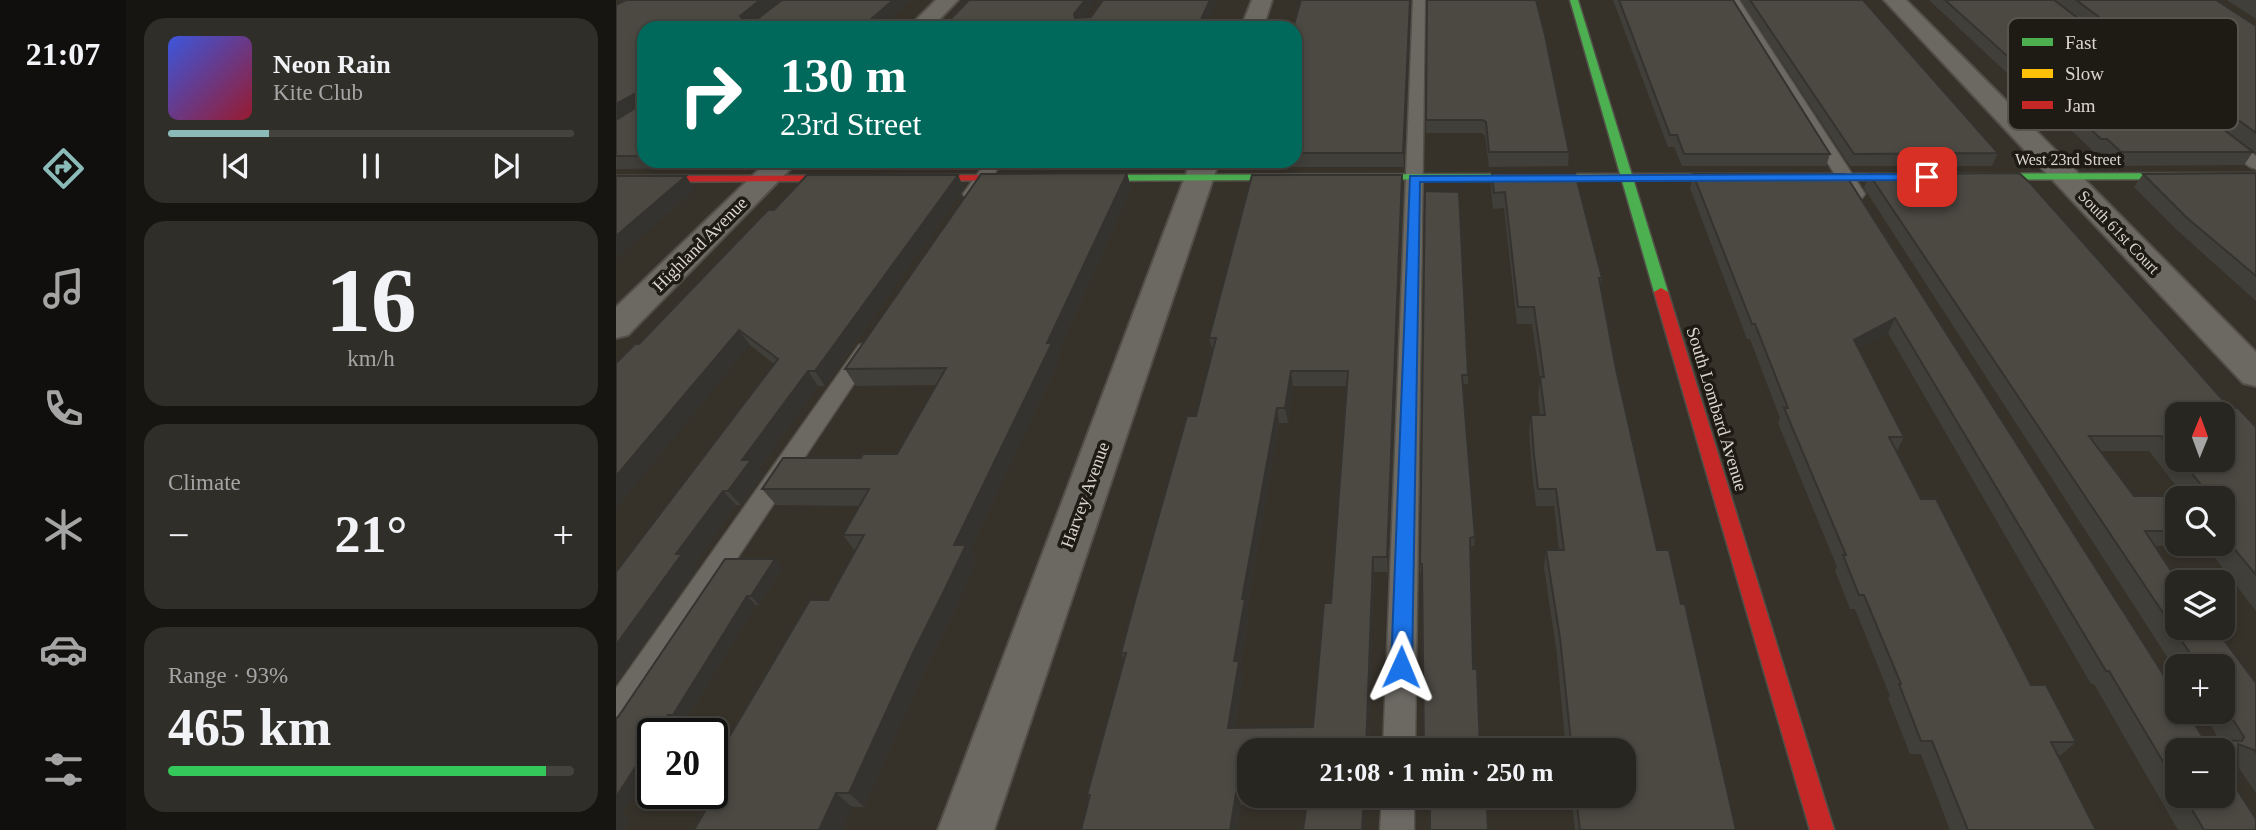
<!DOCTYPE html>
<html lang="en">
<head>
<meta charset="utf-8">
<style>
	body { margin:0; font-family:"Times New Roman",serif; background:#302e29; color:#f1f3f6; height:100vh; display:flex; flex-direction:column; font-size:26px; white-space:nowrap }
	* { box-sizing:border-box; margin:0 }
	p { font-size:23px; color:#a5a5a5 }
	.icon { flex:none; width:38px; height:38px; fill:none; stroke:currentColor; stroke-width:2; stroke-linecap:round; stroke-linejoin:round }
	.map { position:relative; flex:1; overflow:hidden }
	.details { display:flex; flex-direction:column; gap:18px; padding:18px; background:#161512; width:490px }
	.details>* { flex:none }
	.hud { position:absolute; left:21px; top:21px; width:665px; height:147px; border-radius:21px; box-shadow:0 4px 10px #0003,0 0 0 2px #44433e; background:#00695c; color:#fff; overflow:hidden }
	.needle { width:46px; rotate:1deg }
	.controls { position:absolute; left:1549px; top:402px; display:grid; gap:14px }
	.controls a { display:grid; place-items:center; width:70px; height:70px; border-radius:14px; background:#282620; box-shadow:0 4px 10px #0003,0 0 0 2px #44433e; font-size:35px }
	.speed { position:absolute; left:21px; top:718px; display:flex; gap:14px; font-size:35px; font-weight:700; text-align:center }
	.speed>* { display:grid; place-content:center; width:91px; height:91px; border-radius:50%; background:#282620; box-shadow:0 4px 10px #0003,0 0 0 2px #44433e; line-height:1 }
	.speed .limit { border:4px solid #111; border-radius:10px; background:#fff; color:#111 }
	.pin { position:absolute; display:grid; place-items:center; width:60px; height:60px; color:#fff; margin:-30px; border-radius:14px; box-shadow:0 4px 10px #0006 }
	.me { position:absolute; width:77px; margin:-38px; rotate:1deg; stroke-linejoin:round; filter:drop-shadow(0 0 5px #0008) }
	.turn { display:flex; align-items:center; gap:24px; height:147px; padding:0 28px; font-size:32px }
	.turn .icon { width:91px; height:91px; stroke-width:2.5 }
	.turn b { display:block; font-size:49px; line-height:60px }
	.big { font-size:52px; font-weight:700; line-height:1.1 }
	.details .tile { flex:1; display:flex; flex-direction:column; justify-content:center; gap:10px; min-width:0; padding:0 24px; border-radius:21px; background:#302e29 }
	.details .dial { align-items:center; gap:0 }
	.dial b { font-size:91px; line-height:1 }
	.song { display:flex; align-items:center; gap:21px }
	.cover { width:84px; height:84px; border-radius:10px; background:linear-gradient(135deg,hsl(230 70% 55%),hsl(350 70% 35%)) }
	.played { height:7px; border-radius:4px; background:linear-gradient(90deg,#8bbbb9 25%,#44433e 25%) }
	.keys { display:flex; justify-content:space-around; direction:ltr }
	.heat { display:flex; justify-content:space-between; align-items:center; font-size:38px; direction:ltr }
	.charge { height:10px; border-radius:5px; background:linear-gradient(90deg,#34c759 93%,#44433e 0) }
	.trip { position:absolute; left:621px; top:738px; width:399px; height:70px; border-radius:21px; background:#282620; box-shadow:0 4px 10px #0003,0 0 0 2px #44433e; font-weight:700; line-height:70px; text-align:center }
	main { display:flex; flex:1; min-height:0 }
	.dock { display:flex; flex-direction:column; width:126px; justify-content:space-around; align-items:center; background:#100f0d; color:#a5a5a5 }
	.dock .icon { width:49px; height:49px }
	.dock .on { color:#8bbbb9 }
	.dock b { font-size:32px; color:#f1f3f6 }
	.map>svg:first-child { display:block }
	.lines { fill:none; stroke-linecap:round; stroke-linejoin:round }
	.lane-casing { stroke:#524f48; stroke-width:3 }
	.street-casing { stroke:#524f48; stroke-width:4 }
	.fast-casing { stroke:#524f48; stroke-width:3 }
	.slow-casing { stroke:#524f48; stroke-width:3 }
	.jam-casing { stroke:#524f48; stroke-width:3 }
	.lane { fill:#6c6963; fill-rule:evenodd }
	.street { fill:#6c6963; fill-rule:evenodd }
	.fast { fill:#4caf50; fill-rule:evenodd }
	.slow { fill:#ffc107; fill-rule:evenodd }
	.jam { fill:#c62828; fill-rule:evenodd }
	.wall { fill:#413f3a; fill-rule:evenodd }
	.shaded-wall { fill:#35332f }
	.building { fill:#4c4943; stroke:#35332f; stroke-width:2; fill-rule:evenodd }
	.route { fill:#1a73e8; stroke:#114b97; stroke-width:2 }
	.labels { text-anchor:middle; dominant-baseline:central; stroke-width:7; stroke-linejoin:round; paint-order:stroke }
	.far-street-label { font-size:16px; fill:#dbd7cf; stroke:#1e1b15 }
	.street-label { font-size:18px; fill:#dbd7cf; stroke:#1e1b15 }
	.key { fill:#1e1b15; stroke:#57534d; stroke-width:2 }
	.key-label { font-size:19px; fill:#dbd7cf }
</style>
</head>
<body>
<main>
<nav class="dock">
<b>21:07</b>
<svg class="icon on" aria-label="directions" viewBox="0 0 24 24"><path d="M12 3l9 9-9 9-9-9zM9 14v-3h6M13 9l2 2-2 2"/></svg>
<svg class="icon" aria-label="music" viewBox="0 0 24 24"><path d="M9 18V5l10-2v13"/><circle cx="6" cy="18" r="3"/><circle cx="16" cy="16" r="3"/></svg>
<svg class="icon" aria-label="phone" viewBox="0 0 24 24"><path d="M5 4h4l2 5-3 2q2 4 5 5l2-3 5 2v4C11 20 4 13 5 4z"/></svg>
<svg class="icon" aria-label="climate" viewBox="0 0 24 24"><path d="M12 3v18M4 7l16 10M4 17L20 7"/></svg>
<svg class="icon" aria-label="car" viewBox="0 0 24 24"><path d="M5 17H2v-5l4-1 3-4h7l3 4 3 1v5h-3M9 17h6M6 11h13"/><circle cx="7" cy="17" r="2"/><circle cx="17" cy="17" r="2"/></svg>
<svg class="icon" aria-label="filters" viewBox="0 0 24 24"><path d="M4 7h16M4 17h16"/><circle cx="9" cy="7" r="2"/><circle cx="15" cy="17" r="2"/></svg>
</nav>
<section class="details">
<div class="tile">
<div class="song"><i class="cover"></i><div><b>Neon Rain</b><p>Kite Club</p></div></div>
<div class="played"></div>
<div class="keys"><svg class="icon" aria-label="previous" viewBox="0 0 24 24"><path d="M18 5L8 12l10 7zM5 5v14"/></svg><svg class="icon" aria-label="pause" viewBox="0 0 24 24"><path d="M8 5v14M16 5v14"/></svg><svg class="icon" aria-label="next" viewBox="0 0 24 24"><path d="M6 5l10 7-10 7zM19 5v14"/></svg></div>
</div>
<div class="tile dial"><b>16</b><p>km/h</p></div>
<div class="tile"><p>Climate</p>
<div class="heat"><a>−</a><b class="big">21°</b><a>+</a></div>
</div>
<div class="tile"><p>Range · 93%</p><b class="big">465 km</b><div class="charge"></div></div>
</section>
<div class="map">
<svg width="1640" height="830" viewBox="0 0 1640 830">
	<rect width="100%" height="100%" fill="#36322a"/>
	<g class="lines">
		<g class="lane-casing">
			<path id="lane" d="M 797,0 L 809,0 L 799,751 L 767,751 Z
				M 1111,0 L 1123,0 L 1249,194 L 1246,198 L 1240,199 L 1231,194 Z
				M 1610,136 L 1640,156 L 1640,169 L 1634,167 L 1604,144 L 1602,141 L 1604,138 Z
				M 371,161 L 387,161 L 362,198 L 350,198 L 347,194 Z
				M 250,343 L 257,345 L 261,350 L 257,355 L 11,723 L 0,727 L 0,688 L 243,345 Z
				M 766,796 L 798,796 L 798,830 L 764,830 Z"/>
		</g>
		<g class="street-casing">
			<path id="street" d="M 320,0 L 342,0 L 315,28 L 292,28 Z
				M 636,0 L 656,0 L 647,28 L 625,28 Z
				M 1268,0 L 1290,0 L 1640,352 L 1640,386 L 1627,383 Z
				M 152,161 L 182,161 L 12,335 L 0,338 L 0,307 Z
				M 575,161 L 603,161 L 378,830 L 322,830 Z"/>
		</g>
		<g class="fast-casing">
			<path id="fast" d="M 954,0 L 962,0 L 1052,292 L 1050,295 L 1040,295 L 1038,292 Z
				M 1640,173 L 1640,179 L 1190,180 L 1184,177 L 1190,174 Z
				M 896,174 L 902,177 L 900,179 L 430,181 L 424,178 L 430,175 Z"/>
		</g>
		<g class="slow-casing">
			<path id="slow" d="M 896,174 L 1190,174 L 1196,177 L 1190,180 L 892,179 L 890,177 Z"/>
		</g>
		<g class="jam-casing">
			<path id="jam" d="M 430,175 L 434,176 L 434,180 L 0,182 L 0,176 Z
				M 1045,288 L 1052,292 L 1218,830 L 1194,830 L 1038,292 Z"/>
		</g>
		<use href="#lane" class="lane"/>
		<use href="#street" class="street"/>
		<use href="#fast" class="fast"/>
		<use href="#slow" class="slow"/>
		<use href="#jam" class="jam"/>
	</g>
	<path class="wall" d="M 10,0 L 164,0 L 141,19 L 166,0 L 295,0 L 263,28 L 28,28 L 28,161 L 112,161 L 103,168 L 0,169 L 0,5 Z
		M 685,0 L 794,0 L 788,167 L 644,167 L 643,161 L 679,161 L 679,28 Z
		M 811,0 L 953,152 L 952,166 L 873,167 L 869,136 L 866,133 L 810,133 Z
		M 997,0 L 1117,0 L 1214,154 L 1210,166 L 1066,166 L 1058,147 L 1052,147 Z
		M 1125,0 L 1247,0 L 1382,153 L 1376,166 L 1234,166 Z
		M 1313,0 L 1438,0 L 1637,152 L 1628,165 L 1497,166 L 1484,152 L 1478,152 L 1426,102 L 1422,102 Z
		M 1439,0 L 1600,0 L 1640,26 L 1640,153 Z
		M 1611,0 L 1640,0 L 1640,19 Z
		M 215,161 L 369,161 L 363,168 L 218,168 Z
		M 383,161 L 528,161 L 525,167 L 386,168 Z
		M 511,173 L 515,189 L 441,354 L 443,360 L 354,550 L 360,561 L 340,607 L 309,669 L 248,807 L 94,803 L 80,794 L 212,600 L 239,551 L 227,535 L 244,506 L 160,505 L 146,489 L 245,458 L 281,454 L 320,385 L 240,386 L 229,369 Z
		M 876,173 L 986,278 L 985,287 L 1000,369 L 1041,550 L 1120,830 L 959,830 L 955,796 L 1008,796 L 1008,751 L 950,751 L 941,655 L 928,567 L 930,550 L 943,550 L 938,506 L 920,506 L 916,472 L 913,432 L 915,415 L 924,415 L 922,395 L 924,380 L 916,324 L 901,324 L 888,208 L 877,209 L 875,189 Z
		M 1640,173 L 1640,301 L 1561,230 L 1518,187 L 1527,174 Z
		M 1077,174 L 1229,174 L 1588,739 L 1603,740 L 1587,712 L 1606,712 L 1606,667 L 1561,667 L 1561,672 L 1248,188 L 1253,174 L 1614,408 L 1640,427 L 1640,611 L 1589,545 L 1539,546 L 1561,628 L 1640,683 L 1640,793 L 1622,767 L 1622,781 L 1618,785 L 1640,830 L 1562,830 L 1478,684 L 1475,684 L 1272,333 L 1242,349 L 1288,437 L 1281,451 L 1305,499 L 1415,685 L 1460,742 L 1445,755 L 1441,755 L 1480,830 L 1334,830 L 1305,754 L 1294,754 L 1272,698 L 1274,696 L 1239,609 L 1234,609 L 1219,570 L 1221,567 L 1162,423 L 1164,418 L 1134,339 L 1131,339 L 1074,188 ZM 1561,415 L 1606,460 L 1561,460 ZM 1484,451 L 1533,451 L 1568,496 L 1518,496 ZM 1561,499 L 1606,499 L 1606,544 L 1561,544 ZM 1561,751 L 1606,796 L 1561,796 Z
		M 342,175 L 348,189 L 209,386 L 202,386 L 143,469 L 147,475 L 125,505 L 120,505 L 78,565 L 81,569 L 0,683 L 158,364 L 134,345 L 23,344 L 158,210 Z
		M 786,175 L 787,189 L 772,572 L 758,572 L 752,751 L 634,751 L 634,796 L 750,796 L 691,804 L 625,805 L 473,799 L 471,795 L 508,659 L 505,653 L 580,416 L 597,352 L 593,338 ZM 677,386 L 731,386 L 715,603 L 697,727 L 619,728 L 627,675 L 624,665 L 633,614 L 631,607 L 663,423 L 672,423 Z
		M 809,191 L 852,375 L 852,384 L 847,384 L 859,537 L 858,546 L 854,546 L 857,669 L 864,751 L 806,573 L 804,573 Z
		M 159,559 L 166,568 L 143,605 L 140,605 L 68,723 L 63,723 L 37,733 L 37,765 L 6,814 L 15,819 L 8,830 L 0,830 L 2,717 Z"/>
	<path class="shaded-wall" d="M 144,0 L 164,0 L 130,28 L 124,16 Z
		M 277,0 L 295,0 L 263,28 L 245,28 Z
		M 469,0 L 480,0 L 462,27 L 458,14 Z
		M 594,0 L 601,0 L 589,28 L 581,28 Z
		M 794,0 L 788,167 L 787,153 Z
		M 22,92 L 28,101 L 0,121 L 0,104 Z
		M 99,161 L 112,161 L 103,168 Z
		M 360,161 L 369,161 L 363,168 Z
		M 511,173 L 515,189 L 441,354 L 443,360 L 354,550 L 360,561 L 340,607 L 309,669 L 248,807 L 233,793 L 338,545 Z
		M 342,175 L 348,189 L 209,386 L 199,371 Z
		M 786,175 L 787,189 L 772,572 L 771,557 Z
		M 70,176 L 79,190 L 0,259 L 0,236 Z
		M 1279,318 L 1272,333 L 1231,355 L 1238,340 Z
		M 123,330 L 134,345 L 0,509 L 0,476 Z
		M 192,371 L 202,386 L 143,469 L 147,475 L 125,505 L 112,491 L 126,460 Z
		M 675,371 L 677,386 L 672,423 L 669,408 Z
		M 661,408 L 663,423 L 631,607 L 633,614 L 624,665 L 627,675 L 617,741 L 612,728 L 618,661 L 626,599 Z
		M 107,491 L 120,505 L 78,565 L 81,569 L 0,683 L 0,645 L 60,554 Z
		M 757,557 L 758,572 L 752,751 L 750,751 Z
		M 159,559 L 166,568 L 143,605 L 135,596 Z
		M 131,596 L 140,605 L 68,723 L 57,715 Z
		M 52,715 L 63,723 L 56,733 L 41,733 Z
		M 37,740 L 37,765 L 6,814 L 15,819 L 8,830 L 0,830 L 0,797 Z
		M 220,793 L 236,807 L 226,830 L 203,830 Z
		M 620,793 L 625,805 L 621,830 L 614,830 Z
		M 748,796 L 750,796 L 749,830 L 746,830 Z"/>
	<path class="building" d="M 10,0 L 144,0 L 124,16 L 127,19 L 141,19 L 166,0 L 277,0 L 245,28 L 28,28 L 28,156 L 0,156 L 0,120 L 21,107 L 22,92 L 0,104 L 0,5 Z
		M 353,0 L 469,0 L 458,14 L 459,18 L 475,17 L 487,0 L 594,0 L 581,28 L 326,28 Z
		M 685,0 L 794,0 L 787,153 L 679,153 L 679,28 L 677,28 Z
		M 811,0 L 920,0 L 929,35 L 953,152 L 873,152 L 870,122 L 867,120 L 810,120 Z
		M 1003,0 L 1117,0 L 1214,154 L 1068,154 L 1061,135 L 1054,135 Z
		M 1134,0 L 1247,0 L 1382,153 L 1238,154 Z
		M 1329,0 L 1438,0 L 1637,152 L 1505,152 L 1491,139 L 1485,139 L 1432,89 L 1428,89 Z
		M 1460,0 L 1600,0 L 1640,26 L 1640,133 Z
		M 511,173 L 431,343 L 436,343 L 338,545 L 350,545 L 328,591 L 297,653 L 233,793 L 220,793 L 203,830 L 78,830 L 99,794 L 80,794 L 96,793 L 96,766 L 194,600 L 212,600 L 248,535 L 227,535 L 253,489 L 146,489 L 167,458 L 245,458 L 247,454 L 281,454 L 330,368 L 229,369 L 365,174 Z
		M 876,173 L 959,173 L 986,278 L 983,278 L 1000,369 L 1041,550 L 1053,550 L 1065,604 L 1069,604 L 1120,830 L 964,830 L 960,796 L 1008,796 L 1008,751 L 956,751 L 944,638 L 930,550 L 948,550 L 940,489 L 922,489 L 918,455 L 915,415 L 929,415 L 924,377 L 928,377 L 918,307 L 902,307 L 889,192 L 878,193 Z
		M 1403,173 L 1415,184 L 1614,408 L 1622,408 L 1640,427 L 1640,575 L 1606,534 L 1606,499 L 1561,499 L 1561,531 L 1529,531 L 1563,583 L 1561,583 L 1561,628 L 1593,628 L 1594,631 L 1601,631 L 1640,683 L 1640,752 L 1638,750 L 1622,744 L 1622,781 L 1618,782 L 1618,785 L 1640,819 L 1640,830 L 1588,830 L 1568,796 L 1606,796 L 1606,751 L 1561,751 L 1561,785 L 1493,671 L 1490,671 L 1279,318 L 1238,340 L 1288,437 L 1273,437 L 1305,499 L 1320,499 L 1415,685 L 1430,685 L 1460,742 L 1435,742 L 1480,830 L 1352,830 L 1316,741 L 1305,741 L 1283,684 L 1285,684 L 1248,595 L 1243,595 L 1227,555 L 1230,555 L 1168,408 L 1172,408 L 1139,324 L 1136,324 L 1077,174 L 1229,174 L 1561,696 L 1561,712 L 1571,712 L 1588,739 L 1626,741 L 1628,737 L 1606,702 L 1606,667 L 1580,667 L 1580,662 L 1253,174 ZM 1561,415 L 1606,415 L 1606,460 L 1565,460 L 1594,496 L 1518,496 L 1473,436 L 1545,436 L 1561,455 Z
		M 1640,173 L 1640,276 L 1570,217 L 1527,174 Z
		M 191,175 L 342,175 L 199,371 L 192,371 L 126,460 L 135,460 L 112,491 L 107,491 L 60,554 L 66,554 L 0,645 L 0,572 L 162,359 L 123,330 L 0,476 L 0,363 L 19,344 L 23,344 L 152,210 L 158,210 Z
		M 636,175 L 786,175 L 771,557 L 757,557 L 750,751 L 634,751 L 634,792 L 620,793 L 614,830 L 465,830 L 474,795 L 471,795 L 510,653 L 505,653 L 519,600 L 571,416 L 580,416 L 600,338 L 593,338 ZM 675,371 L 732,371 L 715,603 L 708,603 L 697,727 L 612,728 L 623,661 L 618,661 L 629,599 L 626,599 L 661,408 L 669,408 Z
		M 0,176 L 70,176 L 0,236 Z
		M 809,191 L 843,192 L 852,375 L 846,375 L 859,537 L 854,538 L 857,669 L 861,669 L 864,751 L 808,751 L 806,564 L 804,564 Z
		M 109,559 L 159,559 L 135,596 L 131,596 L 57,715 L 52,715 L 41,733 L 37,733 L 37,740 L 0,797 L 0,718 L 2,717 Z
		M 692,796 L 748,796 L 746,830 L 687,830 Z
		M 814,796 L 865,796 L 866,808 L 871,808 L 872,830 L 814,830 Z"/>
	<path class="route" d="M 1311,174 L 1317,177 L 1316,180 L 804,182 L 796,667 L 793,674 L 785,677 L 778,674 L 775,667 L 794,176 Z"/>
	<g class="labels">
		<g class="far-street-label">
			<text x="1452" y="159">West 23rd Street</text>
			<text transform="translate(1503 232) rotate(46)">South 61st Court</text>
		</g>
		<g class="street-label">
			<text transform="translate(84 244) rotate(-45)">Highland Avenue</text>
			<text transform="translate(1101 409) rotate(73)">South Lombard Avenue</text>
			<text transform="translate(469 495) rotate(-70)">Harvey Avenue</text>
		</g>
	</g>
	<rect x="1392" y="18" width="230" height="112" rx="10" class="key"/>
	<rect x="1406" y="38" width="31" height="8" fill="#4caf50"/>
	<rect x="1406" y="69" width="31" height="9" fill="#ffc107"/>
	<rect x="1406" y="101" width="31" height="8" fill="#c62828"/>
	<g class="key-label">
		<text x="1449" y="49">Fast</text>
		<text x="1449" y="80">Slow</text>
		<text x="1449" y="112">Jam</text>
	</g>
</svg>
<div class="controls">
<a><svg class="needle" viewBox="-14 -14 28 28"><path d="M0-13l5 13h-10z" fill="#e53935"/><path d="M0 13l5-13h-10z" fill="#a5a5a5"/></svg></a>
<a><svg class="icon" aria-label="search" viewBox="0 0 24 24"><circle cx="10" cy="10" r="6"/><path d="M15 15l6 6"/></svg></a>
<a><svg class="icon" aria-label="layers" viewBox="0 0 24 24"><path d="M12 4l9 5-9 5-9-5zM3 14l9 5 9-5"/></svg></a>
<a>+</a>
<a>−</a>
</div>
<div class="speed"><div class="limit">20</div></div>
<div class="pin" style="left:1311px;top:177px;background:#d93025"><svg class="icon" aria-label="arrive" viewBox="0 0 24 24"><path d="M6 21V4h12l-3 4 3 4H6"/></svg></div>
<svg class="me" style="left:785px;top:667px" viewBox="-20 -20 40 40"><path d="M0-17L14 15 0 8-14 15z" fill="#1a73e8" stroke="#fff" stroke-width="4"/></svg>
<div class="trip">21:08 · 1 min · 250 m</div>
<div class="hud">
<div class="turn"><svg class="icon" aria-label="right" viewBox="0 0 24 24"><path d="M7 20v-9h11M14 6l5 5-5 5"/></svg><div><b>130 m</b>23rd Street</div></div>
</div>
</div>
</main>
</body>
</html>
